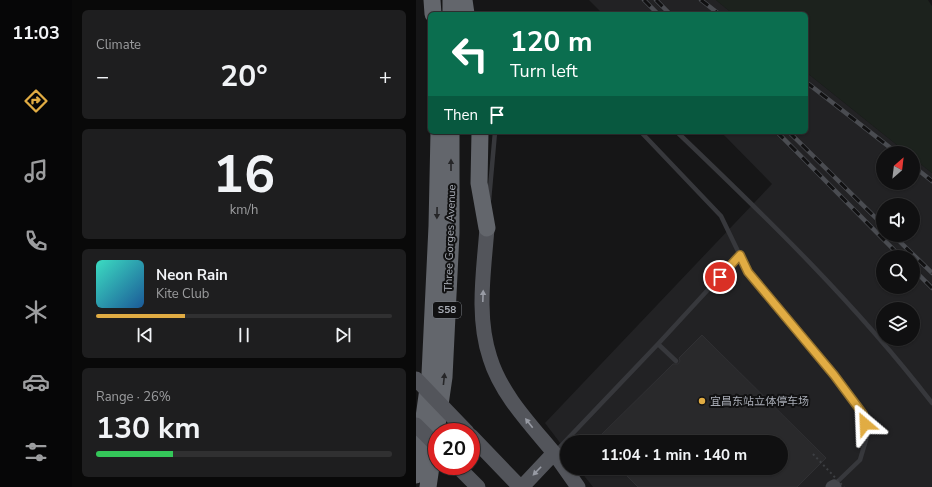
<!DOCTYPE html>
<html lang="en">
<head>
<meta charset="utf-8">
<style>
	body { margin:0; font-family:"Nunito Sans","Noto Sans SC",sans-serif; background:#1e1e1f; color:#f1f3f6; height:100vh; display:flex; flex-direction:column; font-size:15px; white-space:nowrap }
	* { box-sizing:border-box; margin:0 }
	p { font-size:13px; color:#9c9d9f }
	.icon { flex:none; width:22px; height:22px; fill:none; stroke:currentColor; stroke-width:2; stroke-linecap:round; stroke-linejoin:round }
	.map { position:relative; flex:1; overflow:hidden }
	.side { display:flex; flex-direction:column; gap:10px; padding:10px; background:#090909; width:344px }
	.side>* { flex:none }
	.banner { position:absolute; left:12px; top:12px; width:380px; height:122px; border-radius:6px; box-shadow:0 1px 3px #0004,0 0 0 1px #303031; background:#0b6e4f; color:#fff; overflow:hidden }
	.needle { width:26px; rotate:28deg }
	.fabs { position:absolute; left:460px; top:146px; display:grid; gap:8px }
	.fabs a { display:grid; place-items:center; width:44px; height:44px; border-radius:50%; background:#101011; box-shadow:0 1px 3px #0004,0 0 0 1px #303031; font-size:20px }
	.speed { position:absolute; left:12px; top:423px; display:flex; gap:8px; font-size:20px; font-weight:700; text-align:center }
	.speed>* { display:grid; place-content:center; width:52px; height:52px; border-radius:50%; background:#101011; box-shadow:0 1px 3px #0004,0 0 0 1px #303031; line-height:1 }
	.speed .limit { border:6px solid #d22; background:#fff; color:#111 }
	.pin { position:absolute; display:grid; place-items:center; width:34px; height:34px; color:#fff; margin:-17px; border:2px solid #fff; border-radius:50%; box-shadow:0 1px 4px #0007 }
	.me { position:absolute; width:44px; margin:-22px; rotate:334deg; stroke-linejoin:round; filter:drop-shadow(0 0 3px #0008) }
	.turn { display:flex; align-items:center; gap:14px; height:84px; padding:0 16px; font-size:18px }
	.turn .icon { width:52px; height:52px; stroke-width:2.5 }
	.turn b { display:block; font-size:28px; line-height:34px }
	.then { display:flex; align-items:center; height:38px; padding:0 16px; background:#0003; gap:8px; font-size:15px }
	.big { font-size:30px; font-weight:700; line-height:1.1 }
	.side .card { flex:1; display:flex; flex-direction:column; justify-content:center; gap:6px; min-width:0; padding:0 14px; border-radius:6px; background:#1e1e1f }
	.side .dial { align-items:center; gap:0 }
	.dial b { font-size:52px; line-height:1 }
	.song { display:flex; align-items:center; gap:12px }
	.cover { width:48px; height:48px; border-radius:6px; background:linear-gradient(135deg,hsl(170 70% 55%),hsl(210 70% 35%)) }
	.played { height:4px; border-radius:2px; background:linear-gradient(90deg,#e1ac43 30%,#303031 30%) }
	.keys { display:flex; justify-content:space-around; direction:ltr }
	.heat { display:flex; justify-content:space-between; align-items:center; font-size:22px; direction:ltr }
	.charge { height:6px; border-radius:3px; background:linear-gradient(90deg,#34c759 26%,#303031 0) }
	.trip { position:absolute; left:144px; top:435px; width:228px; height:40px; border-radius:20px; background:#101011; box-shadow:0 1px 3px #0004,0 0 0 1px #303031; font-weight:700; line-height:40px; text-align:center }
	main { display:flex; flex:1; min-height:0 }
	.menu { display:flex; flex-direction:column; width:72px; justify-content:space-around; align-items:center; background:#060607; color:#9c9d9f }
	.menu .icon { width:28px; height:28px }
	.menu .current { color:#e1ac43 }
	.menu b { font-size:18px; color:#f1f3f6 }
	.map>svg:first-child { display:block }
	.built { fill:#222224; fill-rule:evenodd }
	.green { fill:#1c221d }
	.building { fill:#29292b; stroke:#303033 }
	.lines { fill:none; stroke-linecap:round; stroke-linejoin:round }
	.lane { stroke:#37383c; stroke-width:4.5 }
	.secondary { stroke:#45474c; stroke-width:13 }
	.primary { stroke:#53555b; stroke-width:15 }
	.highway { stroke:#63666c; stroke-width:17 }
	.rail-casing { stroke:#4a4c51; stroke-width:4.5 }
	.rail { stroke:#111112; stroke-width:3; stroke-dasharray:9; stroke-linecap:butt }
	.path-bridge { stroke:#3d3f43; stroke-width:2; stroke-dasharray:2 3; stroke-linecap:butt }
	.primary-bridge { stroke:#53555b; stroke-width:15 }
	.oneway { fill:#262628 }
	.oneway2 { fill:#989ba4 }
	.route-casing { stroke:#92702c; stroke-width:10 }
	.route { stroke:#e1ac43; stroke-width:7 }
	.poi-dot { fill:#e1ac43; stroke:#111112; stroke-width:1.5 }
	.labels { text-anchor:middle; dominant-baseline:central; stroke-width:4; stroke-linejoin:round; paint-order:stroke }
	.shield { fill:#111112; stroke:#7b7e85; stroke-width:1 }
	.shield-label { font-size:10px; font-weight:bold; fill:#a9adb6 }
	.street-label { font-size:11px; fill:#a9adb6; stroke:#111112 }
	.poi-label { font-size:11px; fill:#a9adb6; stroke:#111112; text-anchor:start }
</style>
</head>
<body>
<main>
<nav class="menu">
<b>11:03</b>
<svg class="icon current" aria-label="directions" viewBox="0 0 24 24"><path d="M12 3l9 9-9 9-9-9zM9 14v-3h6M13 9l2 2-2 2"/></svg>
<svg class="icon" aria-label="music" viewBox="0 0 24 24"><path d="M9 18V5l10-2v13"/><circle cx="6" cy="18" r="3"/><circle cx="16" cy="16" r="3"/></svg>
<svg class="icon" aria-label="phone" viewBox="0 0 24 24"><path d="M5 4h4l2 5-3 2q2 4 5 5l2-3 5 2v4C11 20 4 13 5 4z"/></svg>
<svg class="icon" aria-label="climate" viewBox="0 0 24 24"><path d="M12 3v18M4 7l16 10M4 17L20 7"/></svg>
<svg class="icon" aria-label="car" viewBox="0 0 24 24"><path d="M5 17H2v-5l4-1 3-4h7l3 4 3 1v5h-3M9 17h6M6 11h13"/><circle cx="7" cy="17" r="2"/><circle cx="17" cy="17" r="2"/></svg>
<svg class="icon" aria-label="filters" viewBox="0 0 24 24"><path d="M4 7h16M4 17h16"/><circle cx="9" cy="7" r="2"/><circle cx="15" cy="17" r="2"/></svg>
</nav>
<section class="side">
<div class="card"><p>Climate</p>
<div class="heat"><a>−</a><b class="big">20°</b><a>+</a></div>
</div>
<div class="card dial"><b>16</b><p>km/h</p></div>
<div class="card">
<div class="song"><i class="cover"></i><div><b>Neon Rain</b><p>Kite Club</p></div></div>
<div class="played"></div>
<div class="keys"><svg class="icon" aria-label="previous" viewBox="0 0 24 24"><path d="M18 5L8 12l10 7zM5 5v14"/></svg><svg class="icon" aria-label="pause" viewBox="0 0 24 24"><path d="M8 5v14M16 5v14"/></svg><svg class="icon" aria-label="next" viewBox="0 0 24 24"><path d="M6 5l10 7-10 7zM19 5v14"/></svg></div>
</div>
<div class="card"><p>Range · 26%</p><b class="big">130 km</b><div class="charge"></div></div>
</section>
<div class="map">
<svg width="516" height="487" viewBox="0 0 516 487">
	<rect width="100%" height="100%" fill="#161617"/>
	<path class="built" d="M 173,0 L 300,0 L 317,14 L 187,14 Z
		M 390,72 L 491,153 L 467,153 L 467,183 L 497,183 L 497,158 L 516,173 L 516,487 L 177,487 L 162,468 L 365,468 L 365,442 L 151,442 L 151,452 L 129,423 L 356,184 L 305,132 L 390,132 ZM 467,205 L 497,205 L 497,235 L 467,235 ZM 467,257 L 497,257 L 497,287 L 467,287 ZM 467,309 L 497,309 L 497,339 L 467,339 Z"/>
	<path class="green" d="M 300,0 L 512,0 L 516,6 L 516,173 L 497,158 L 497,153 L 491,153 L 390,72 L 390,14 L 317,14 Z"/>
	<path class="building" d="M 286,335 L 410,458 L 381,487 L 222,487 L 203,468 L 365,468 L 365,442 L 178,442 L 257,364 L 262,364 L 264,361 L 263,358 Z"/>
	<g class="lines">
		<path class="lane" d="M 225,132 L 305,216 L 332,272 L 418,375 L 447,414 L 452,433 L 444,460 L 419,484
			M 261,132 C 351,218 440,304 516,403
			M 73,200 L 79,132
			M 242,344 L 260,361
			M 140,451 L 242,344 L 324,255"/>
		<path class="secondary" d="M 416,487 L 418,486 L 419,487"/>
		<path class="primary" d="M 71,228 C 68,270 60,316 74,358 C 85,394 114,424 138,453
			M 55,436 L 104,487
			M 41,466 L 62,487
			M 106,487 L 138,453 L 162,487"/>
		<path class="highway" d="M 16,0 L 17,14
			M 35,0 L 35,14
			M 48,0 L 50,14
			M 64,132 L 63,183 L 71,228
			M 0,475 L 14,374 L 21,226 L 23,132
			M 12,487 L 28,377 L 35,233 L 35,132"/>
		<g class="rail-casing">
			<path id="rail" d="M 228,0 L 242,14
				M 240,0 L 254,14
				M 285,0 L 303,14
				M 390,82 L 481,153
				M 361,132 L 485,257
				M 373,132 L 467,225
				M 497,166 L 516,181
				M 477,235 L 516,273
				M 497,269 L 516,288"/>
		</g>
		<use href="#rail" class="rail"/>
		<path class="path-bridge" d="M 397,454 L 428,487"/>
		<path class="primary-bridge" d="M 0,379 L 51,432
			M 0,425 L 21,446"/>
	</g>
	<defs><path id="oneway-solid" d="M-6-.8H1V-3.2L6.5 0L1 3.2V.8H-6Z"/></defs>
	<g class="oneway">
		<use href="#oneway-solid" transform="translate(35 165) rotate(-90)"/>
		<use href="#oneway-solid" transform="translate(21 213) rotate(91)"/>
		<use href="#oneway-solid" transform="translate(28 379) rotate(-84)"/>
	</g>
	<g class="oneway2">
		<use href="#oneway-solid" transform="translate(67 296) rotate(-88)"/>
		<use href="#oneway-solid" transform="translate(113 423) rotate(-128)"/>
		<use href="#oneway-solid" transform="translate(121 471) rotate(134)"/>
	</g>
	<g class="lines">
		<g class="route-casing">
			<path id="route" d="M 304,277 L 324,255 L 332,272 L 418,375 L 447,414 L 449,424"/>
		</g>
		<use href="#route" class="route"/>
	</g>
	<circle class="poi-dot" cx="286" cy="401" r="4"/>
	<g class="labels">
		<rect class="shield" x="17" y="302" width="28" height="16" rx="3"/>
		<g class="shield-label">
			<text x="31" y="310">S58</text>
		</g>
		<g class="street-label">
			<text transform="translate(34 238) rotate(-88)">Three Gorges Avenue</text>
		</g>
		<g class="poi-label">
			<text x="294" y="401">宜昌东站立体停车场</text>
		</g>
	</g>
</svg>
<div class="fabs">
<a><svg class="needle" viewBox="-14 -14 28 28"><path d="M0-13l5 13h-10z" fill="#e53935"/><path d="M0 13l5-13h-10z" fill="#9c9d9f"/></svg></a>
<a><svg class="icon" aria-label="sound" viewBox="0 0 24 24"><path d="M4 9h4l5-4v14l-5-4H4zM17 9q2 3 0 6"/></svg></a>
<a><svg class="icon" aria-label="search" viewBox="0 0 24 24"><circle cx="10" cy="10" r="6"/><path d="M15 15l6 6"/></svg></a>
<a><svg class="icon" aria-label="layers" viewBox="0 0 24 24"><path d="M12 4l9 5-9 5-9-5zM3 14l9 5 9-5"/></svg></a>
</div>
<div class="speed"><div class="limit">20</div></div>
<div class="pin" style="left:304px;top:277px;background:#d93025"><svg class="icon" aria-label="arrive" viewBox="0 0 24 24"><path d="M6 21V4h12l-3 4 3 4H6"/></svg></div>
<svg class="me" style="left:449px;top:424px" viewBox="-20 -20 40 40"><path d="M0-17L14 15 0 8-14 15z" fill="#e1ac43" stroke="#fff" stroke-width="4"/></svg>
<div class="trip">11:04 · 1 min · 140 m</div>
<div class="banner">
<div class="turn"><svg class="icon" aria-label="left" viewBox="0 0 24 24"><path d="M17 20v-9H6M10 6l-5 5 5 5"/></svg><div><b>120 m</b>Turn left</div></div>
<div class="then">Then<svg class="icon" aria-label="arrive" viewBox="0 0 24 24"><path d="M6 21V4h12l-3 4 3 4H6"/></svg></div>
</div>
</div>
</main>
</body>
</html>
